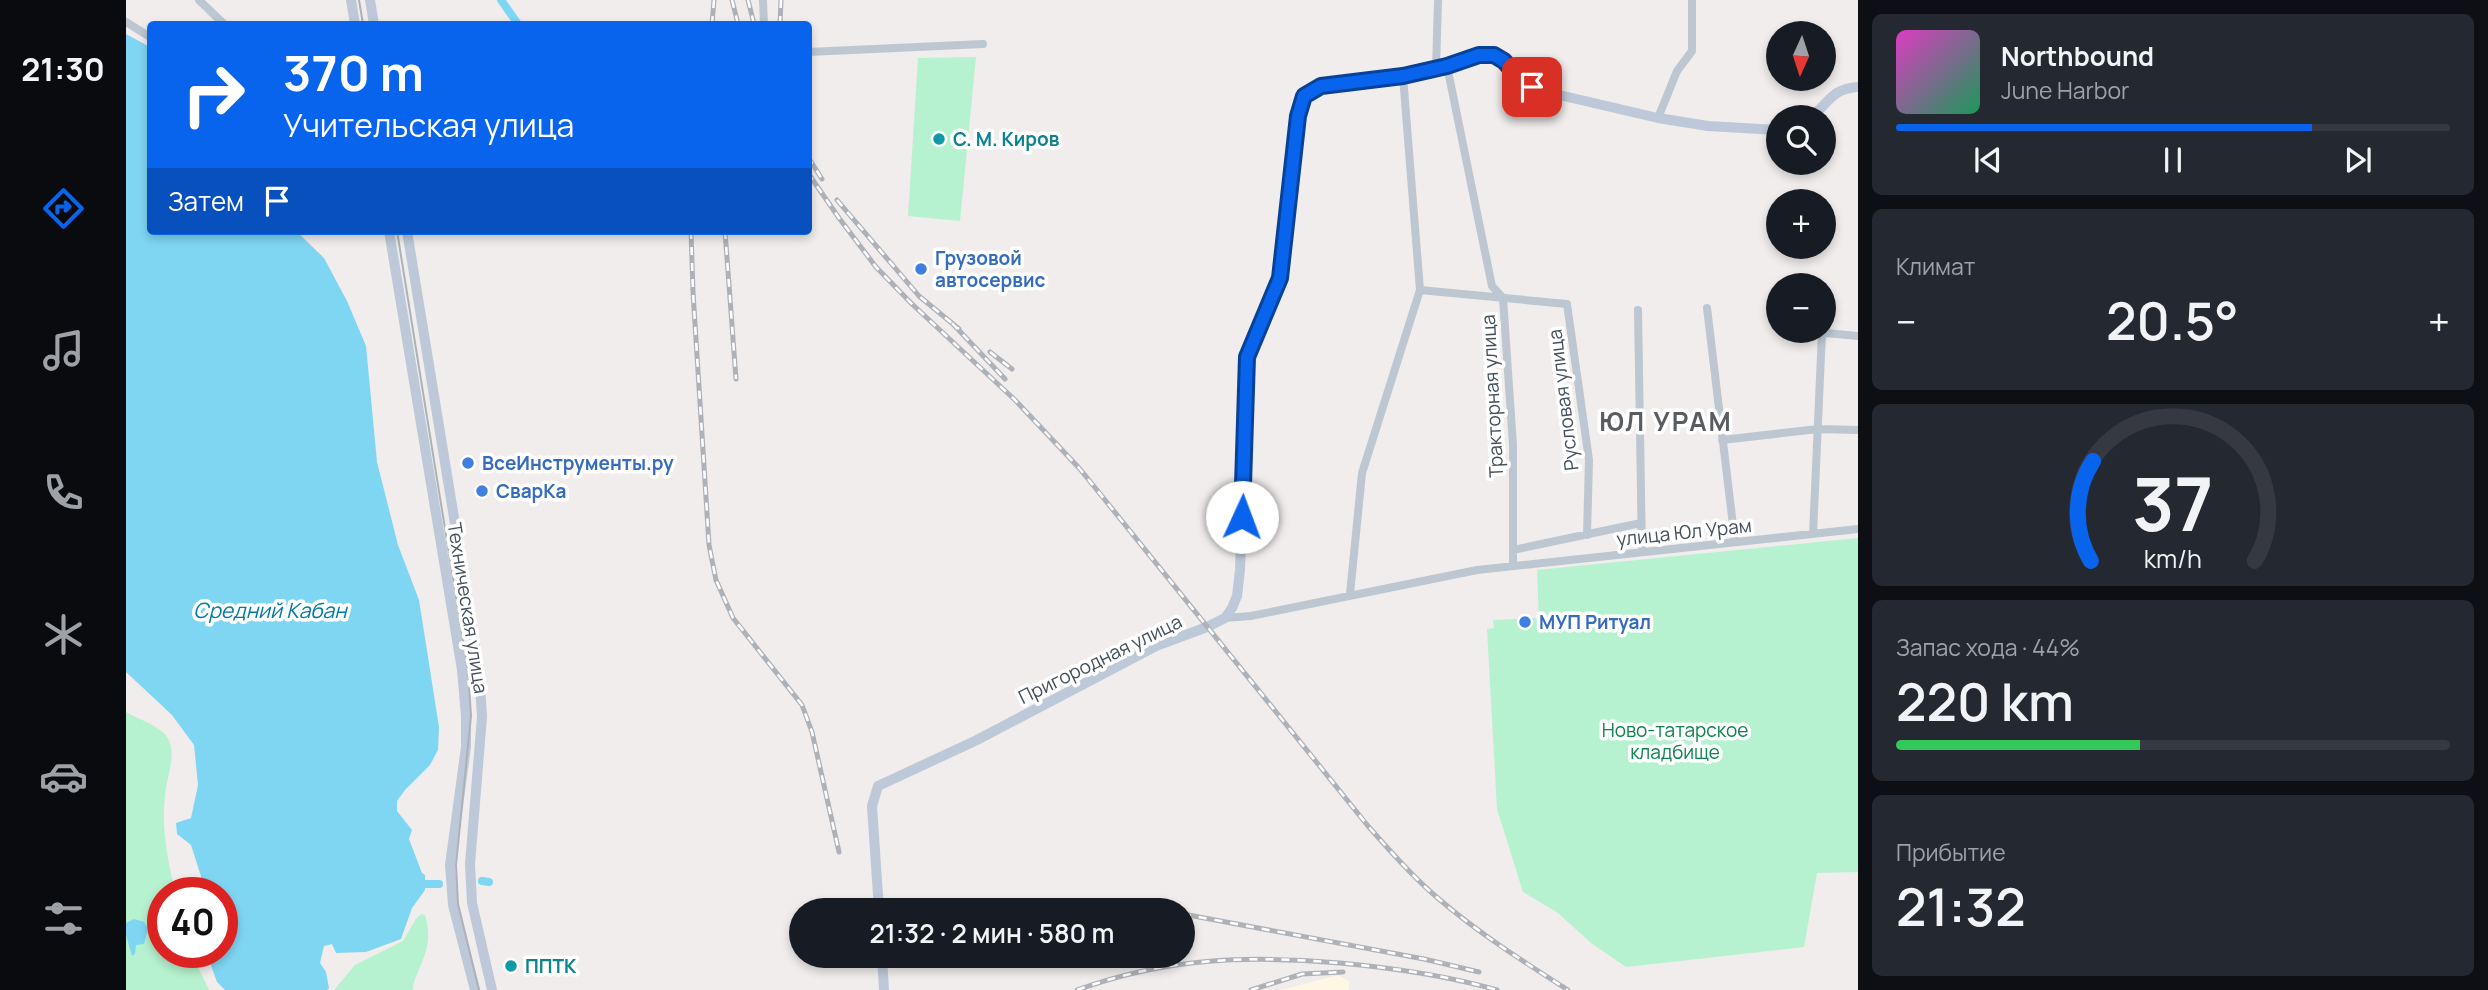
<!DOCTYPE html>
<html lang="ru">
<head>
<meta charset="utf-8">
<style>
	body { margin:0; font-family:Manrope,sans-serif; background:#242831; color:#f1f3f6; height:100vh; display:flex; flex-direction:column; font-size:26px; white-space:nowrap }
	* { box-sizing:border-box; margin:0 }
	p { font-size:23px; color:#9ea1a6 }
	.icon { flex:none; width:38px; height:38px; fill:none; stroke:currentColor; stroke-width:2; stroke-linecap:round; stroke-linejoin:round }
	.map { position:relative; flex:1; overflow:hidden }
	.drawer { display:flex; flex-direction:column; gap:14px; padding:14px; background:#0d0f14; width:630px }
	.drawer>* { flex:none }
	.hud { position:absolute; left:21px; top:21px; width:665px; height:214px; border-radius:7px; box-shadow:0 4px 10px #0003; background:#0964ed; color:#fff; overflow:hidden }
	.needle { width:46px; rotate:183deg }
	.fabs { position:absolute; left:1640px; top:21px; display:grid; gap:14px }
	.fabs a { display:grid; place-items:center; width:70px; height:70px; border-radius:50%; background:#171b24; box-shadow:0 4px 10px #0003; font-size:35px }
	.speed { position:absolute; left:21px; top:877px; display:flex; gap:14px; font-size:35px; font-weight:700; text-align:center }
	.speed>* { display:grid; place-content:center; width:91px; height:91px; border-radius:50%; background:#171b24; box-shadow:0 4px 10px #0003; line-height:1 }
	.speed .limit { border:10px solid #d22; background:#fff; color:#111 }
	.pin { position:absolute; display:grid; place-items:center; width:60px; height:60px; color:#fff; margin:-30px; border-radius:14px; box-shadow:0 4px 10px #0006 }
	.me { position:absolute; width:77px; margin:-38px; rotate:2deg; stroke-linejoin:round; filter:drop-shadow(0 0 5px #0008) }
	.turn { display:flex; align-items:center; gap:24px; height:147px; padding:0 21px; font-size:32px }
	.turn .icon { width:91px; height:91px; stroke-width:2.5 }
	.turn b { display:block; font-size:49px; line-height:60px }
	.then { display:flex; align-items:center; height:66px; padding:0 21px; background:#0003; gap:14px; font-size:26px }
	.big { font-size:52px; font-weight:600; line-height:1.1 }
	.drawer .tile { flex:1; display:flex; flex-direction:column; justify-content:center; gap:10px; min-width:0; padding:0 24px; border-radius:10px; background:#242831 }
	.drawer .dial { align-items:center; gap:0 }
	.dial svg { height:182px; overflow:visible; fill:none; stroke:#363941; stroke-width:7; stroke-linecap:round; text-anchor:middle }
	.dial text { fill:#f1f3f6; stroke:none }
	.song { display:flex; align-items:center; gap:21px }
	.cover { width:84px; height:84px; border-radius:10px; background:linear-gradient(135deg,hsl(310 70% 55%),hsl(150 70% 35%)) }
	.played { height:7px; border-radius:4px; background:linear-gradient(90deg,#0964ed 75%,#363941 75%) }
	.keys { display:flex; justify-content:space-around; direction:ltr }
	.heat { display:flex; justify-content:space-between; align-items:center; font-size:38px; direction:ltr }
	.charge { height:10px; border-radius:5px; background:linear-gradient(90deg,#34c759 44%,#363941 0) }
	.trip { position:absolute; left:663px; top:898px; width:406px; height:70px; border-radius:35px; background:#171b24; box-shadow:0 4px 10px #0003; font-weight:600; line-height:70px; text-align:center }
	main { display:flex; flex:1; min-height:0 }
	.dock { display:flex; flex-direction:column; width:126px; justify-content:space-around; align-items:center; background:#090b0e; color:#9ea1a6 }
	.dock .icon { width:49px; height:49px }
	.dock .active { color:#0964ed }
	.dock b { font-size:32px; color:#f1f3f6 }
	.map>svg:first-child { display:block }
	.commercial { fill:#fdf7e3 }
	.green { fill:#b6f2d0 }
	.water { fill:#7fd6f3 }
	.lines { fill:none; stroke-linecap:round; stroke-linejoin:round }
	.canal { stroke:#7fd6f3; stroke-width:8 }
	.street { stroke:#bcc7d1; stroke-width:8 }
	.secondary { stroke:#bdc9d8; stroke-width:10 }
	.tram { stroke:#aeb2b8; stroke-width:2 }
	.rail-casing { stroke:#aeb2b8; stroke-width:5 }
	.rail { stroke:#fff; stroke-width:2.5; stroke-dasharray:8; stroke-linecap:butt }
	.route-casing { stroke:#06419a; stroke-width:18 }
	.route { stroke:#0964ed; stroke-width:12 }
	.culture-dot { fill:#0f9aa8; stroke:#fff; stroke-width:2.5 }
	.shop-dot { fill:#3f7fe0; stroke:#fff; stroke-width:2.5 }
	.labels { text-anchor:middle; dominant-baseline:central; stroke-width:7; stroke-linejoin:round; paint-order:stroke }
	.culture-label { font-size:19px; font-weight:bold; fill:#0d838f; stroke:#fff; text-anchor:start }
	.shop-label { font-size:19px; font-weight:bold; fill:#366cbe; stroke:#fff; text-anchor:start }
	.street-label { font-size:19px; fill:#444f5c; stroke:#fff }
	.park-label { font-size:19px; fill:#0f834d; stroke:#fff }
	.water-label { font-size:21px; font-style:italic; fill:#027aa2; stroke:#fff }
	.district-label { font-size:26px; font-weight:bold; letter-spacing:2px; fill:#595d62; stroke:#fff }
</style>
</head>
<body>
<main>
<nav class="dock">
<b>21:30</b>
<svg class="icon active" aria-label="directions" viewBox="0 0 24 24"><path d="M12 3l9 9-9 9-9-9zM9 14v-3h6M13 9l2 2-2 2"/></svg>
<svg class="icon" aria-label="music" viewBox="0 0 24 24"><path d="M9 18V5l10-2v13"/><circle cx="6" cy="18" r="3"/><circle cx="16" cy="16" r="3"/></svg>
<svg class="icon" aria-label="phone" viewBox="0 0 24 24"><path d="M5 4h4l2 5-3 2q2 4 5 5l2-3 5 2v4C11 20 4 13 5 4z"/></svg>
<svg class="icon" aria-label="climate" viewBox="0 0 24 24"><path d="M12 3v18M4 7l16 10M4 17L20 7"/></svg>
<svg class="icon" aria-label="car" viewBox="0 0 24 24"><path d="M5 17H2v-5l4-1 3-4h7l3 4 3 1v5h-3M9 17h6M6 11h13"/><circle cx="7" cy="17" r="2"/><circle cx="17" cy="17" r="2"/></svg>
<svg class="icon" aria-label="filters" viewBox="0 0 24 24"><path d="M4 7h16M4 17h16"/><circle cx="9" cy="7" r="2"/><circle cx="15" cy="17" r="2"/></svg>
</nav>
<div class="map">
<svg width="1732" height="990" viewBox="0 0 1732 990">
	<rect width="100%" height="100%" fill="#f0edec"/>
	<path class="commercial" d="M 1212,975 L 1223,981 L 1223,990 L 1155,990 Z"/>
	<path class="green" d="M 850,57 L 834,221 L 782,216 L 792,58 Z
		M 1732,538 L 1732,872 L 1691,873 L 1678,947 L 1500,967 L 1465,943 L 1432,913 L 1397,892 L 1371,809 L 1361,629 L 1368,628 L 1367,620 L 1413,618 L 1411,570 Z
		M 0,712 C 12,719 34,726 41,737 C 52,754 40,778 39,796 C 35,829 42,860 49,892 L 37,892 L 37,952 L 65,952 L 83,990 L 0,990 Z
		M 295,914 L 299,915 C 305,934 302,949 294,967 C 291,975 287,981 287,990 L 208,990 L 229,965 L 277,941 L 290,919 Z"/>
	<path class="water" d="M 0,34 L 24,47 L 24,231 L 170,231 L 198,258 L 221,301 L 240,346 L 251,462 L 272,545 L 293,600 L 313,727 L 312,750 L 304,765 L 279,790 L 271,801 L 271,811 L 286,830 L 283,839 L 296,873 L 299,875 L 299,890 L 286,908 L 275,939 L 240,952 L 210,953 L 206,944 L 198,946 L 194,963 L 200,972 L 203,988 L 201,990 L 99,990 L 91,982 L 80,952 L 96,952 L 96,892 L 80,892 L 65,845 L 51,834 L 50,823 L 65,818 L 72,785 L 68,745 L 46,715 L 0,672 Z
		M 8,919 L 18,922 L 22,929 L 18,944 L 10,945 L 9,954 L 6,956 L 0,935 L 0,923 Z"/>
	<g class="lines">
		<path class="canal" d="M 375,0 L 392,24
			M 356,881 L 363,882
			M 299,884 L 313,884"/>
		<path class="street" d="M 73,0 L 98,24
			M 637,0 L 638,24
			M 0,22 L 24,37
			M 682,52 L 857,44
			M 1321,66 L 1366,286 L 1377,298 L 1387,445 L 1387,566
			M 1310,69 L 1312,0
			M 1532,118 L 1551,71 L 1566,51 L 1566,0
			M 1294,290 L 1441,304 L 1463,460 L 1461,535
			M 1581,308 L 1609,542
			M 1512,310 L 1516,552
			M 1650,327 L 1652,327
			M 1678,331 L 1732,336
			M 1596,440 L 1692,429 L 1732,430
			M 1687,534 L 1696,333
			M 1387,550 L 1515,523
			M 1224,594 L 1236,473 L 1294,290 L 1277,76
			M 1099,618 L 1125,616 L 1351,570 L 1732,529"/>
		<path class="secondary" d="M 225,0 L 229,24
			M 244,0 L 248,24
			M 1685,117 C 1704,102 1705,89 1732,87
			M 263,231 L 336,670 L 340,716 L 340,747 L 324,865 L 327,905 L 349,990
			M 281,231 L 353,670 L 356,717 L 344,864 L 346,903 L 366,990
			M 753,910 L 746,806 L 752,786 L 851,740 L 1030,646 L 1081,627 L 1099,618 L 1106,608 L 1111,596 L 1114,570 L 1121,357 L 1154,278 L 1172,116 L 1178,96 L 1195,86 L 1277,76 L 1321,66 L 1353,55 L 1368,55 L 1378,61 L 1395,80 L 1429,94 L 1532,118 L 1582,126 L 1652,130
			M 756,956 L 758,990"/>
		<path class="tram" d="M 233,0 L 237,24
			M 271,231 L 342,671 L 345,716 L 330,865 L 332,904 L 353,990"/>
		<g class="rail-casing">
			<path id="rail" d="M 606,0 L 612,24
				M 622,0 L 628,24
				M 586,24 L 588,0
				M 654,24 L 655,0
				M 682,157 L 696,179
				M 682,173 L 713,218 L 750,267 L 786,304 L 889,400 L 954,469 L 1242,826 C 1265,852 1288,878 1314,900 C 1354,934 1398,962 1442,990
				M 711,200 L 793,296 L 833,329
				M 565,231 L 567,292 L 583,545 L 590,580 L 607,618 L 676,705 L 686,732 L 713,852
				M 599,231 L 610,379
				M 826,323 L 879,379
				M 864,352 L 886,369
				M 1057,914 L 1298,959 L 1353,972
				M 951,990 C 1040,958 1120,955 1214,963 C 1267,968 1319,975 1371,990
				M 1125,990 L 1176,974 L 1217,972"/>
		</g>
		<use href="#rail" class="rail"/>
	</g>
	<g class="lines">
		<g class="route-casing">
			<path id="route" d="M 1116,517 L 1121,357 L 1154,278 L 1172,116 L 1178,96 L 1195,86 L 1277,76 L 1321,66 L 1353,55 L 1368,55 L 1378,61 L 1395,80 L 1406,87"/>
		</g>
		<use href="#route" class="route"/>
	</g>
	<g class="culture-dot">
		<circle cx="813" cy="139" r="7"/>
		<circle cx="385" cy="966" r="7"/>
	</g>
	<g class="shop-dot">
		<circle cx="795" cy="269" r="7"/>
		<circle cx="342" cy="463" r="7"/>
		<circle cx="356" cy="491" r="7"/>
		<circle cx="1399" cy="622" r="7"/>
	</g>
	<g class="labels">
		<g class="culture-label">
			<text x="827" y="139">С. М. Киров</text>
			<text x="399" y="966">ППТК</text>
		</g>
		<g class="shop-label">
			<text x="809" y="258">Грузовой<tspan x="809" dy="22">автосервис</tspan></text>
			<text x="356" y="463">ВсеИнструменты.ру</text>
			<text x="370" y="491">СварКа</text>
			<text x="1413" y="622">МУП Ритуал</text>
		</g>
		<g class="street-label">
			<text transform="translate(1366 396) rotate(-93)">Тракторная улица</text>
			<text transform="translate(1437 400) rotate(-97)">Русловая улица</text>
			<text transform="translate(1558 532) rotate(-6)">улица Юл Урам</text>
			<text transform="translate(342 608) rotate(81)">Техническая улица</text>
			<text transform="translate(974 659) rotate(-26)">Пригородная улица</text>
		</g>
		<g class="park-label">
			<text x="1549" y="730">Ново-татарское<tspan x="1549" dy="22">кладбище</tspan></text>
		</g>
		<g class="water-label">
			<text x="144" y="610">Средний Кабан</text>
		</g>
		<g class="district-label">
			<text x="1540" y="421">ЮЛ УРАМ</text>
		</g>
	</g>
</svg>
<div class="fabs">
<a><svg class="needle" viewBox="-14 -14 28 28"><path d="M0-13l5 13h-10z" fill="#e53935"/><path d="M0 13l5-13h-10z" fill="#9ea1a6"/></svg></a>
<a><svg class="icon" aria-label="search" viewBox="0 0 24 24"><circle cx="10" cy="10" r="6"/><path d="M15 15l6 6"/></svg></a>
<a>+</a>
<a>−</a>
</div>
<div class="speed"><div class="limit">40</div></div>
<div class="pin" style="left:1406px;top:87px;background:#d93025"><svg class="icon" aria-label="arrive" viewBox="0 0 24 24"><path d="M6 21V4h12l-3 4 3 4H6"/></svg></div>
<svg class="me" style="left:1116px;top:517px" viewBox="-20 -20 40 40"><circle r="19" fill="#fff"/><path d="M0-13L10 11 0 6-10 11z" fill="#0964ed"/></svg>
<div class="trip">21:32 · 2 мин · 580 m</div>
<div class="hud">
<div class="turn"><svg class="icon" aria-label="right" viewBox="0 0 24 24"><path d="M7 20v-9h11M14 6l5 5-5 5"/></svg><div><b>370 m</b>Учительская улица</div></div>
<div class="then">Затем<svg class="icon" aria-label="arrive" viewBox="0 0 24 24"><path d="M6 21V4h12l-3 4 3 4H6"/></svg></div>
</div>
</div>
<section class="drawer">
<div class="tile">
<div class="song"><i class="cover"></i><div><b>Northbound</b><p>June Harbor</p></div></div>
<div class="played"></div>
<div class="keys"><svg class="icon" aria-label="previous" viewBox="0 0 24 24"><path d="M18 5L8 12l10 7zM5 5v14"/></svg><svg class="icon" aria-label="pause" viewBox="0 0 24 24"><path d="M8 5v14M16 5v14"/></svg><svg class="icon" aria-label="next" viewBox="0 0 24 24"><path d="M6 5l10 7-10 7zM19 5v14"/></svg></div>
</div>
<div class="tile"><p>Климат</p>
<div class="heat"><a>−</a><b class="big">20.5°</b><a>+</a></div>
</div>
<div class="tile dial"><svg viewBox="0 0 100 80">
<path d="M14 69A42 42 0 1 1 86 69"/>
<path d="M14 69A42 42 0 0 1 15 25" stroke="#0964ed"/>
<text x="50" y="56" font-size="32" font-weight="700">37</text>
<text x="50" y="72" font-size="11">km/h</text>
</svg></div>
<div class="tile"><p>Запас хода · 44%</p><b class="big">220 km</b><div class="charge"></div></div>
<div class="tile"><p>Прибытие</p><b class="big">21:32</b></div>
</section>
</main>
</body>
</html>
